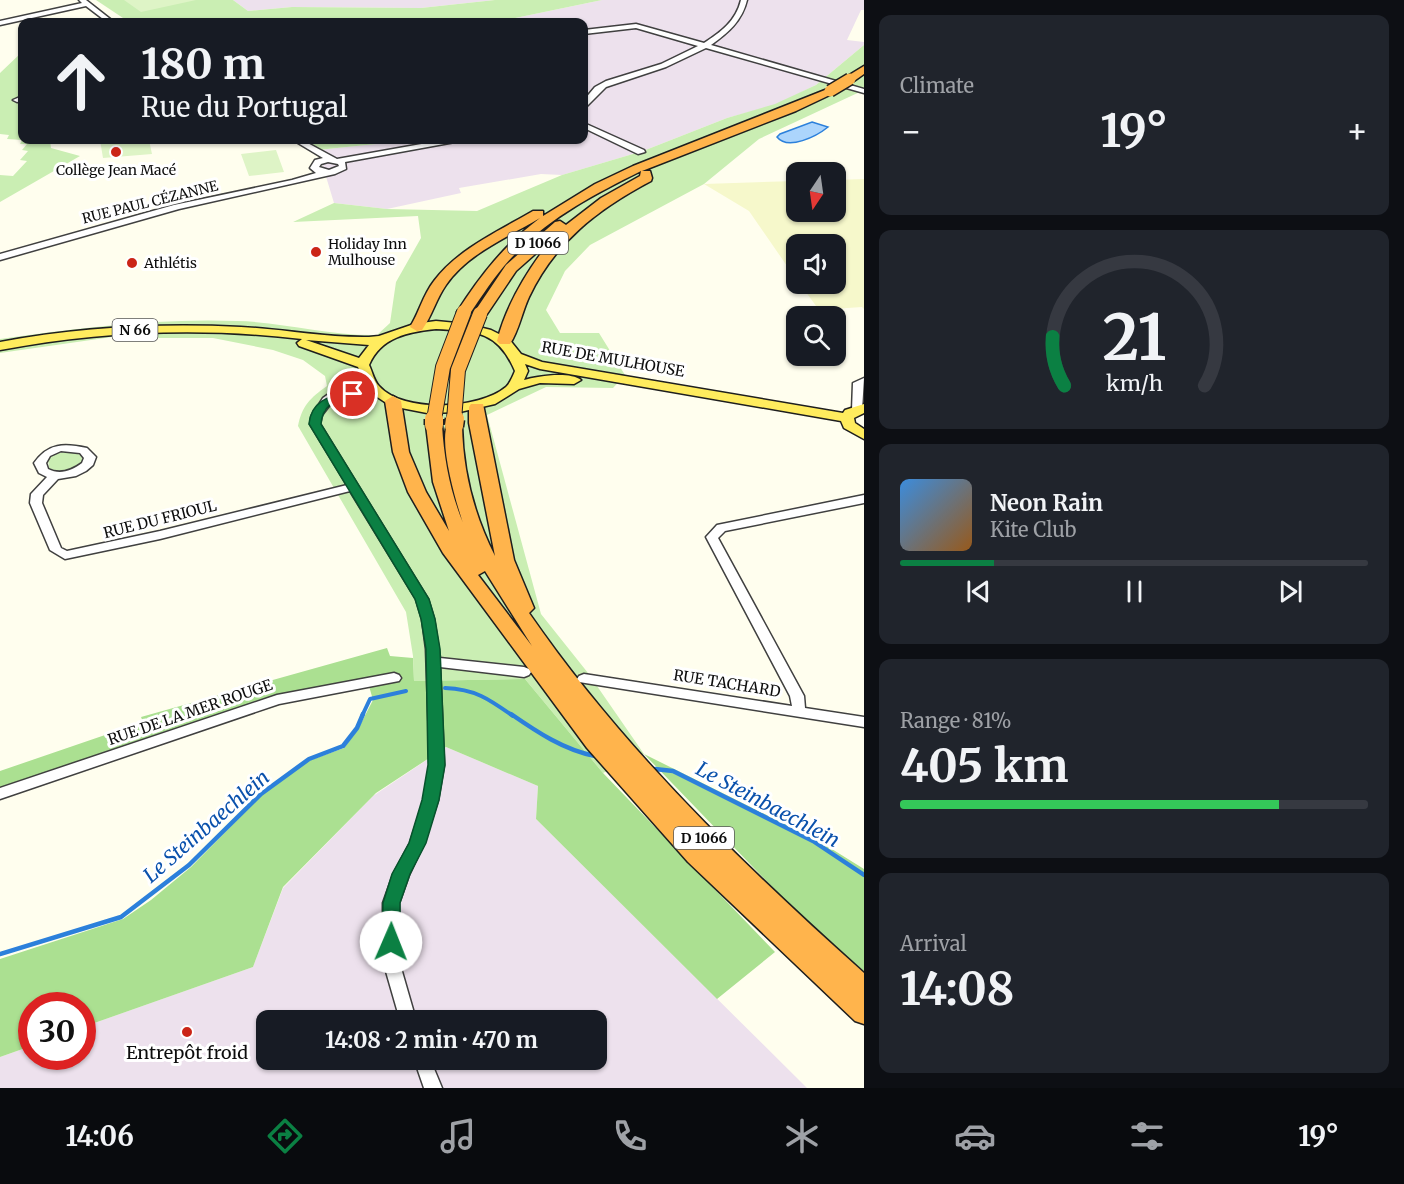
<!DOCTYPE html>
<html lang="en">
<head>
<meta charset="utf-8">
<style>
	body { margin:0; font-family:Merriweather,serif; background:#20242c; color:#f1f3f6; height:100vh; display:flex; flex-direction:column; font-size:22px; white-space:nowrap }
	* { box-sizing:border-box; margin:0 }
	p { font-size:20px; color:#9ea1a6 }
	.icon { flex:none; width:33px; height:33px; fill:none; stroke:currentColor; stroke-width:2; stroke-linecap:round; stroke-linejoin:round }
	.map { position:relative; flex:1; overflow:hidden }
	.panel { display:flex; flex-direction:column; gap:15px; padding:15px; background:#0d0f14; width:540px }
	.panel>* { flex:none }
	.banner { position:absolute; left:18px; top:18px; width:570px; height:126px; border-radius:12px; box-shadow:0 2px 4px #0004; background:#171b24; color:#f1f3f6; overflow:hidden }
	.needle { width:39px; rotate:193deg }
	.buttons { position:absolute; left:786px; top:162px; display:grid; gap:12px }
	.buttons a { display:grid; place-items:center; width:60px; height:60px; border-radius:12px; background:#171b24; box-shadow:0 2px 4px #0004; font-size:30px }
	.speed { position:absolute; left:18px; top:992px; display:flex; gap:12px; font-size:30px; font-weight:700; text-align:center }
	.speed>* { display:grid; place-content:center; width:78px; height:78px; border-radius:50%; background:#171b24; box-shadow:0 2px 4px #0004; line-height:1 }
	.speed .limit { border:9px solid #d22; background:#fff; color:#111 }
	.pin { position:absolute; display:grid; place-items:center; width:51px; height:51px; color:#fff; margin:-26px; border:3px solid #fff; border-radius:50%; box-shadow:0 2px 6px #0007 }
	.me { position:absolute; width:66px; margin:-33px; rotate:1deg; stroke-linejoin:round; filter:drop-shadow(0 0 4px #0008) }
	.turn { display:flex; align-items:center; gap:21px; height:126px; padding:0 24px; font-size:27px }
	.turn .icon { width:78px; height:78px; stroke-width:2.5 }
	.turn b { display:block; font-size:42px; line-height:51px }
	.big { font-size:45px; font-weight:700; line-height:1.1 }
	.panel .tile { flex:1; display:flex; flex-direction:column; justify-content:center; gap:9px; min-width:0; padding:0 21px; border-radius:12px; background:#20242c }
	.panel .dial { align-items:center; gap:0 }
	.dial svg { height:156px; overflow:visible; fill:none; stroke:#363941; stroke-width:7; stroke-linecap:round; text-anchor:middle }
	.dial text { fill:#f1f3f6; stroke:none }
	.song { display:flex; align-items:center; gap:18px }
	.cover { width:72px; height:72px; border-radius:9px; background:linear-gradient(135deg,hsl(210 70% 55%),hsl(30 70% 35%)) }
	.played { height:6px; border-radius:3px; background:linear-gradient(90deg,#0b8043 20%,#363941 20%) }
	.keys { display:flex; justify-content:space-around; direction:ltr }
	.heat { display:flex; justify-content:space-between; align-items:center; font-size:33px; direction:ltr }
	.charge { height:9px; border-radius:4px; background:linear-gradient(90deg,#34c759 81%,#363941 0) }
	.trip { position:absolute; left:256px; top:1010px; width:351px; height:60px; border-radius:12px; background:#171b24; box-shadow:0 2px 4px #0004; font-weight:700; line-height:60px; text-align:center }
	.tabs { display:flex; height:96px; justify-content:space-around; align-items:center; background:#090b0e; color:#9ea1a6 }
	.tabs .icon { width:42px; height:42px }
	.tabs .on { color:#0b8043 }
	.tabs b { font-size:27px; color:#f1f3f6 }
	main { display:flex; flex:1; min-height:0 }
	.map>svg:first-child { display:block }
	.industrial { fill:#ede1ed; fill-rule:evenodd }
	.farmland { fill:#f6f8cb }
	.green { fill:#caeeb3 }
	.forest { fill:#abe091 }
	.pitch { fill:#def4c6 }
	.water { fill:#acd5fc; stroke:#2c80db; stroke-width:1.5 }
	.lines { fill:none; stroke-linecap:round; stroke-linejoin:round }
	.stream-far1 { stroke:#2c80db; stroke-width:4 }
	.stream { stroke:#2c80db; stroke-width:4.5 }
	.minor-casing { stroke:#404040; stroke-width:3 }
	.major-casing { stroke:#1e1e1e; stroke-width:3 }
	.highway-casing { stroke:#1e1e1e; stroke-width:3 }
	.minor { fill:#fff; fill-rule:evenodd }
	.major { fill:#ffec5e; fill-rule:evenodd }
	.highway { fill:#ffb44c; fill-rule:evenodd }
	.highway-bridge-far2-casing { stroke:#1e1e1e; stroke-width:14; stroke-linecap:butt }
	.highway-bridge-far1-casing { stroke:#1e1e1e; stroke-width:16; stroke-linecap:butt }
	.highway-bridge-casing { stroke:#1e1e1e; stroke-width:21; stroke-linecap:butt }
	.highway-bridge-far2 { stroke:#ffb44c; stroke-width:11 }
	.highway-bridge-far1 { stroke:#ffb44c; stroke-width:14 }
	.highway-bridge { stroke:#ffb44c; stroke-width:18 }
	.route { fill:#0b8043; stroke:#07532c; stroke-width:1.5 }
	.poi-dot { fill:#cb2517; stroke:#fff; stroke-width:2 }
	.labels { text-anchor:middle; dominant-baseline:central; stroke-width:6; stroke-linejoin:round; paint-order:stroke }
	.far-poi-label { font-size:14px; fill:#0d0d0d; stroke:#fff; text-anchor:start }
	.far-street-label { font-size:14px; fill:#0d0d0d; stroke:#fff }
	.shield { fill:#fff; stroke:#565656; stroke-width:1.5 }
	.shield-label { font-size:14px; font-weight:bold; fill:#0d0d0d }
	.street-label { font-size:15px; fill:#0d0d0d; stroke:#fff }
	.near-poi-label { font-size:18px; fill:#0d0d0d; stroke:#fff }
	.near-water-label { font-size:20px; font-style:italic; fill:#0a51ac; stroke:#fff }
</style>
</head>
<body>
<main>
<div class="map">
<svg width="864" height="1088" viewBox="0 0 864 1088">
	<rect width="100%" height="100%" fill="#fffeee"/>
	<path class="industrial" d="M 233,0 L 495,0 L 421,8 L 292,7 L 248,11 Z
		M 602,0 L 864,0 L 864,10 L 861,10 L 847,40 L 864,42 L 864,45 L 816,85 L 775,105 L 727,118 L 643,151 L 562,175 L 541,174 L 459,188 L 461,193 L 387,209 L 334,203 L 318,150 L 415,140 L 584,140 L 584,22 L 462,22 L 506,20 Z
		M 446,747 L 538,786 L 536,819 L 807,1088 L 0,1088 L 0,1057 L 31,1046 L 32,1056 L 82,1056 L 83,1027 L 253,967 L 283,888 L 373,796 ZM 267,1020 L 597,1020 L 597,1059 L 267,1059 Z"/>
	<path class="farmland" d="M 864,179 L 864,309 L 862,307 L 819,310 L 800,284 L 836,284 L 836,244 L 796,244 L 796,279 L 749,211 L 704,184 L 796,181 L 796,212 L 836,212 L 836,180 Z"/>
	<path class="green" d="M 96,0 L 233,0 L 248,11 L 292,7 L 421,8 L 495,0 L 602,0 L 506,20 L 461,22 L 129,22 Z
		M 864,45 L 864,90 L 759,139 L 704,184 L 590,245 L 565,271 L 546,310 L 560,333 L 599,333 L 625,375 L 613,388 L 546,387 L 487,415 L 541,614 L 588,673 L 644,754 L 603,773 L 525,679 L 414,681 L 413,656 L 406,612 L 298,426 C 302,406 310,398 327,386 L 325,376 L 303,360 L 273,350 L 213,338 L 126,338 L 126,335 L 0,353 L 0,339 C 77,328 158,318 237,321 C 284,322 329,336 377,335 L 390,323 L 396,282 L 421,238 L 418,216 L 293,222 L 334,203 L 387,209 L 477,211 L 562,175 L 643,151 L 727,118 L 775,104 L 816,85 Z
		M 22,52 L 22,140 L 50,140 L 51,148 L 80,156 L 0,202 L 0,175 L 13,176 L 27,161 L 20,160 L 28,151 L 22,150 L 27,144 L 20,144 L 22,140 L 7,139 L 9,135 L 0,134 L 0,73 Z
		M 302,140 L 414,140 L 318,150 Z
		M 67,451 L 81,455 L 83,462 C 75,472 60,474 49,468 L 48,459 L 56,454 Z"/>
	<path class="forest" d="M 387,648 L 390,656 L 413,658 L 414,681 L 525,679 L 603,773 L 775,952 L 717,999 L 536,819 L 538,786 L 446,747 L 376,793 L 283,887 L 253,967 L 83,1027 L 82,1005 L 32,1005 L 31,1046 L 0,1057 L 0,959 L 123,919 L 151,900 L 191,867 L 262,795 L 308,761 L 344,748 L 358,729 L 373,700 L 367,679 L 274,697 L 0,789 L 0,771 L 143,722 L 141,717 Z
		M 644,754 L 819,841 L 864,869 L 864,971 L 807,923 Z"/>
	<path class="pitch" d="M 124,0 L 196,0 L 141,12 Z
		M 100,140 L 149,140 L 152,154 L 103,158 Z
		M 276,150 L 284,172 L 249,176 L 241,154 Z"/>
	<path class="water" d="M 812,122 L 828,127 C 817,136 788,151 777,137 L 780,134 Z"/>
	<g class="lines">
		<path class="stream-far1" d="M 445,688 C 475,689 489,699 513,716
			M 362,716 L 370,699 L 406,691"/>
		<path class="stream" d="M 511,714 C 537,732 564,750 595,756
			M 655,769 L 673,771 L 813,841 L 864,875
			M 0,954 L 121,917 L 189,865 L 261,794 L 309,759 L 343,746 L 357,728 L 363,714"/>
		<g class="minor-casing">
			<path id="minor" d="M 79,0 L 86,0 L 114,22 L 107,22 L 86,6 L 0,25 L 0,21 L 82,3 Z
				M 741,0 L 747,0 C 742,21 728,33 711,45 L 864,89 L 864,93 L 706,48 L 666,67 L 606,87 L 587,106 L 584,106 L 584,100 L 595,87 L 606,81 L 661,64 L 698,46 L 636,28 L 584,34 L 584,30 L 636,24 L 704,43 C 721,32 736,21 741,0 Z
				M 22,96 L 22,101 L 17,102 L 13,100 Z
				M 584,123 L 644,150 L 645,152 L 638,154 L 584,128 Z
				M 293,140 L 302,140 L 337,159 L 444,140 L 459,140 L 455,142 L 345,162 L 346,169 L 335,174 L 179,209 L 0,260 L 0,254 L 174,205 L 292,180 L 316,173 L 310,168 L 315,160 L 323,158 ZM 328,162 L 338,164 L 339,166 L 329,170 L 319,167 L 321,164 Z
				M 364,369 L 368,370 L 369,372 L 368,374 L 341,394 C 353,391 376,387 387,395 L 386,397 L 353,397 L 332,402 L 322,415 L 320,424 L 428,599 L 434,619 L 440,658 L 524,667 L 529,669 L 531,672 L 529,675 L 524,677 L 440,667 L 444,765 L 438,800 L 424,843 L 409,875 L 399,903 L 399,961 L 416,1020 L 400,1020 L 383,961 L 383,903 L 393,875 L 410,843 L 424,800 L 430,765 L 426,649 L 422,619 L 416,599 L 350,491 L 160,539 L 65,559 L 50,550 L 30,503 L 31,494 L 47,477 L 39,473 L 34,463 C 48,443 64,443 87,448 L 96,457 L 93,465 L 86,471 L 76,476 L 58,479 L 43,495 L 42,503 L 61,548 L 67,551 L 160,531 L 347,485 L 310,424 L 312,415 L 323,398 ZM 61,451 L 80,453 L 84,458 L 82,463 C 71,471 60,475 48,469 L 46,463 L 50,456 Z
				M 864,378 L 862,410 L 861,412 L 853,412 L 852,410 L 853,383 Z
				M 864,495 L 864,503 L 725,531 L 718,538 L 804,696 L 805,708 L 864,717 L 864,727 L 579,682 L 577,679 L 579,676 L 584,674 L 792,706 L 790,696 L 706,537 L 717,525 Z
				M 394,673 L 399,675 L 401,678 L 399,681 L 279,704 L 0,799 L 0,788 L 277,695 Z
				M 414,1059 L 430,1059 L 442,1088 L 424,1088 Z"/>
		</g>
		<g class="major-casing">
			<path id="major" d="M 436,321 L 467,324 L 491,330 L 509,339 L 521,354 L 542,362 L 843,413 L 845,410 L 864,404 L 864,413 L 854,418 L 855,423 L 864,429 L 864,439 L 844,428 L 841,421 L 540,369 L 525,364 L 528,371 L 524,380 C 537,376 570,371 581,380 L 574,384 L 540,383 L 519,389 L 495,404 L 460,412 L 427,413 L 391,406 L 368,391 L 358,367 L 299,346 L 297,343 L 302,339 C 201,327 100,331 0,350 L 0,342 C 80,327 160,323 241,327 C 284,329 326,338 369,337 L 379,336 L 414,324 ZM 436,329 C 476,331 498,331 515,371 C 513,376 510,383 506,387 C 480,409 404,414 379,386 C 374,381 372,371 369,365 C 381,337 408,332 436,329 ZM 306,340 L 369,345 L 359,358 Z"/>
		</g>
		<g class="highway-casing">
			<path id="highway" d="M 864,66 L 864,74 L 854,81 L 846,81 L 846,77 Z
				M 830,88 L 834,89 L 834,93 L 796,111 L 642,171 L 650,171 L 652,178 L 651,181 C 598,209 555,242 529,297 C 522,312 519,330 510,344 L 500,344 L 497,341 C 507,303 528,269 552,239 L 516,271 L 485,317 L 475,317 L 473,314 L 506,265 L 555,222 L 560,221 L 566,225 L 601,198 L 640,176 L 641,171 C 597,193 552,216 517,252 C 498,271 484,293 469,315 L 459,315 L 457,312 C 480,276 505,244 540,218 C 508,237 467,254 446,285 C 436,299 432,316 422,330 L 417,331 L 410,327 C 419,313 423,295 434,281 C 458,249 499,231 533,211 L 543,211 L 543,216 L 595,184 L 633,166 Z
				M 393,396 L 401,401 L 409,452 L 426,492 L 449,531 L 433,482 L 426,425 L 434,420 L 442,425 C 444,459 450,491 463,523 C 456,502 438,441 448,423 L 460,423 L 462,426 C 463,472 474,515 495,556 L 469,423 L 469,407 L 471,404 L 483,404 L 514,560 L 534,608 L 529,613 C 623,749 741,863 864,973 L 864,1024 L 855,1021 L 688,862 L 587,748 L 443,553 L 408,492 L 393,452 L 385,401 ZM 485,571 L 532,646 L 478,575 Z"/>
		</g>
		<use href="#minor" class="minor"/>
		<use href="#major" class="major"/>
		<use href="#highway" class="highway"/>
		<g class="highway-bridge-far2-casing">
			<path id="highway-bridge-far2" d="M 830,91 L 850,79"/>
		</g>
		<g class="highway-bridge-far1-casing">
			<path id="highway-bridge-far1" d="M 434,420 L 443,367 L 464,312
				M 454,420 L 458,370 L 480,314"/>
		</g>
		<g class="highway-bridge-casing">
			<path id="highway-bridge" d="M 434,425 L 434,419
				M 454,426 L 455,419"/>
		</g>
		<use href="#highway-bridge-far2" class="highway-bridge-far2"/>
		<use href="#highway-bridge-far1" class="highway-bridge-far1"/>
		<use href="#highway-bridge" class="highway-bridge"/>
	</g>
	<path class="route" d="M 353,390 L 359,394 L 357,396 C 338,402 323,401 321,424 L 429,599 L 435,619 L 440,649 L 445,765 L 439,800 L 426,843 L 410,874 L 400,903 L 400,942 L 397,947 L 391,949 L 385,947 L 382,942 L 383,903 L 392,874 L 409,843 L 422,800 L 428,765 L 426,649 L 421,619 L 415,599 L 309,424 C 311,399 332,396 353,390 Z"/>
	<g class="poi-dot">
		<circle cx="116" cy="152" r="6"/>
		<circle cx="316" cy="252" r="6"/>
		<circle cx="132" cy="263" r="6"/>
		<circle cx="187" cy="1032" r="6"/>
	</g>
	<g class="labels">
		<g class="far-poi-label">
			<text x="116" y="170" text-anchor="middle">Collège Jean Macé</text>
			<text x="328" y="244">Holiday Inn<tspan x="328" dy="16">Mulhouse</tspan></text>
			<text x="144" y="263">Athlétis</text>
		</g>
		<g class="far-street-label">
			<text transform="translate(150 202) rotate(-14)">RUE PAUL CÉZANNE</text>
		</g>
		<g class="shield">
			<rect x="508" y="232" width="60" height="22" rx="4.5"/>
			<rect x="112.5" y="319" width="45" height="22" rx="4.5"/>
			<rect x="674" y="827" width="60" height="22" rx="4.5"/>
		</g>
		<g class="shield-label">
			<text x="538" y="243">D 1066</text>
			<text x="135" y="330">N 66</text>
			<text x="704" y="838">D 1066</text>
		</g>
		<g class="street-label">
			<text transform="translate(613 359) rotate(10)">RUE DE MULHOUSE</text>
			<text transform="translate(160 519) rotate(-14)">RUE DU FRIOUL</text>
			<text transform="translate(727 683) rotate(9)">RUE TACHARD</text>
			<text transform="translate(190 712) rotate(-19)">RUE DE LA MER ROUGE</text>
		</g>
		<g class="near-poi-label">
			<text x="187" y="1052">Entrepôt froid</text>
		</g>
		<g class="near-water-label">
			<text transform="translate(768 804) rotate(28)">Le Steinbaechlein</text>
			<text transform="translate(206 826) rotate(-41)">Le Steinbaechlein</text>
		</g>
	</g>
</svg>
<div class="buttons">
<a><svg class="needle" viewBox="-14 -14 28 28"><path d="M0-13l5 13h-10z" fill="#e53935"/><path d="M0 13l5-13h-10z" fill="#9ea1a6"/></svg></a>
<a><svg class="icon" aria-label="sound" viewBox="0 0 24 24"><path d="M4 9h4l5-4v14l-5-4H4zM17 9q2 3 0 6"/></svg></a>
<a><svg class="icon" aria-label="search" viewBox="0 0 24 24"><circle cx="10" cy="10" r="6"/><path d="M15 15l6 6"/></svg></a>
</div>
<div class="speed"><div class="limit">30</div></div>
<div class="pin" style="left:353px;top:394px;background:#d93025"><svg class="icon" aria-label="arrive" viewBox="0 0 24 24"><path d="M6 21V4h12l-3 4 3 4H6"/></svg></div>
<svg class="me" style="left:391px;top:942px" viewBox="-20 -20 40 40"><circle r="19" fill="#fff"/><path d="M0-13L10 11 0 6-10 11z" fill="#0b8043"/></svg>
<div class="trip">14:08 · 2 min · 470 m</div>
<div class="banner">
<div class="turn"><svg class="icon" aria-label="ahead" viewBox="0 0 24 24"><path d="M12 20V5M6 11l6-6 6 6"/></svg><div><b>180 m</b>Rue du Portugal</div></div>
</div>
</div>
<section class="panel">
<div class="tile"><p>Climate</p>
<div class="heat"><a>−</a><b class="big">19°</b><a>+</a></div>
</div>
<div class="tile dial"><svg viewBox="0 0 100 80">
<path d="M14 69A42 42 0 1 1 86 69"/>
<path d="M14 69A42 42 0 0 1 8 44" stroke="#0b8043"/>
<text x="50" y="56" font-size="32" font-weight="700">21</text>
<text x="50" y="72" font-size="11">km/h</text>
</svg></div>
<div class="tile">
<div class="song"><i class="cover"></i><div><b>Neon Rain</b><p>Kite Club</p></div></div>
<div class="played"></div>
<div class="keys"><svg class="icon" aria-label="previous" viewBox="0 0 24 24"><path d="M18 5L8 12l10 7zM5 5v14"/></svg><svg class="icon" aria-label="pause" viewBox="0 0 24 24"><path d="M8 5v14M16 5v14"/></svg><svg class="icon" aria-label="next" viewBox="0 0 24 24"><path d="M6 5l10 7-10 7zM19 5v14"/></svg></div>
</div>
<div class="tile"><p>Range · 81%</p><b class="big">405 km</b><div class="charge"></div></div>
<div class="tile"><p>Arrival</p><b class="big">14:08</b></div>
</section>
</main>
<nav class="tabs">
<b>14:06</b>
<svg class="icon on" aria-label="directions" viewBox="0 0 24 24"><path d="M12 3l9 9-9 9-9-9zM9 14v-3h6M13 9l2 2-2 2"/></svg>
<svg class="icon" aria-label="music" viewBox="0 0 24 24"><path d="M9 18V5l10-2v13"/><circle cx="6" cy="18" r="3"/><circle cx="16" cy="16" r="3"/></svg>
<svg class="icon" aria-label="phone" viewBox="0 0 24 24"><path d="M5 4h4l2 5-3 2q2 4 5 5l2-3 5 2v4C11 20 4 13 5 4z"/></svg>
<svg class="icon" aria-label="climate" viewBox="0 0 24 24"><path d="M12 3v18M4 7l16 10M4 17L20 7"/></svg>
<svg class="icon" aria-label="car" viewBox="0 0 24 24"><path d="M5 17H2v-5l4-1 3-4h7l3 4 3 1v5h-3M9 17h6M6 11h13"/><circle cx="7" cy="17" r="2"/><circle cx="17" cy="17" r="2"/></svg>
<svg class="icon" aria-label="filters" viewBox="0 0 24 24"><path d="M4 7h16M4 17h16"/><circle cx="9" cy="7" r="2"/><circle cx="15" cy="17" r="2"/></svg>
<b>19°</b>
</nav>
</body>
</html>
